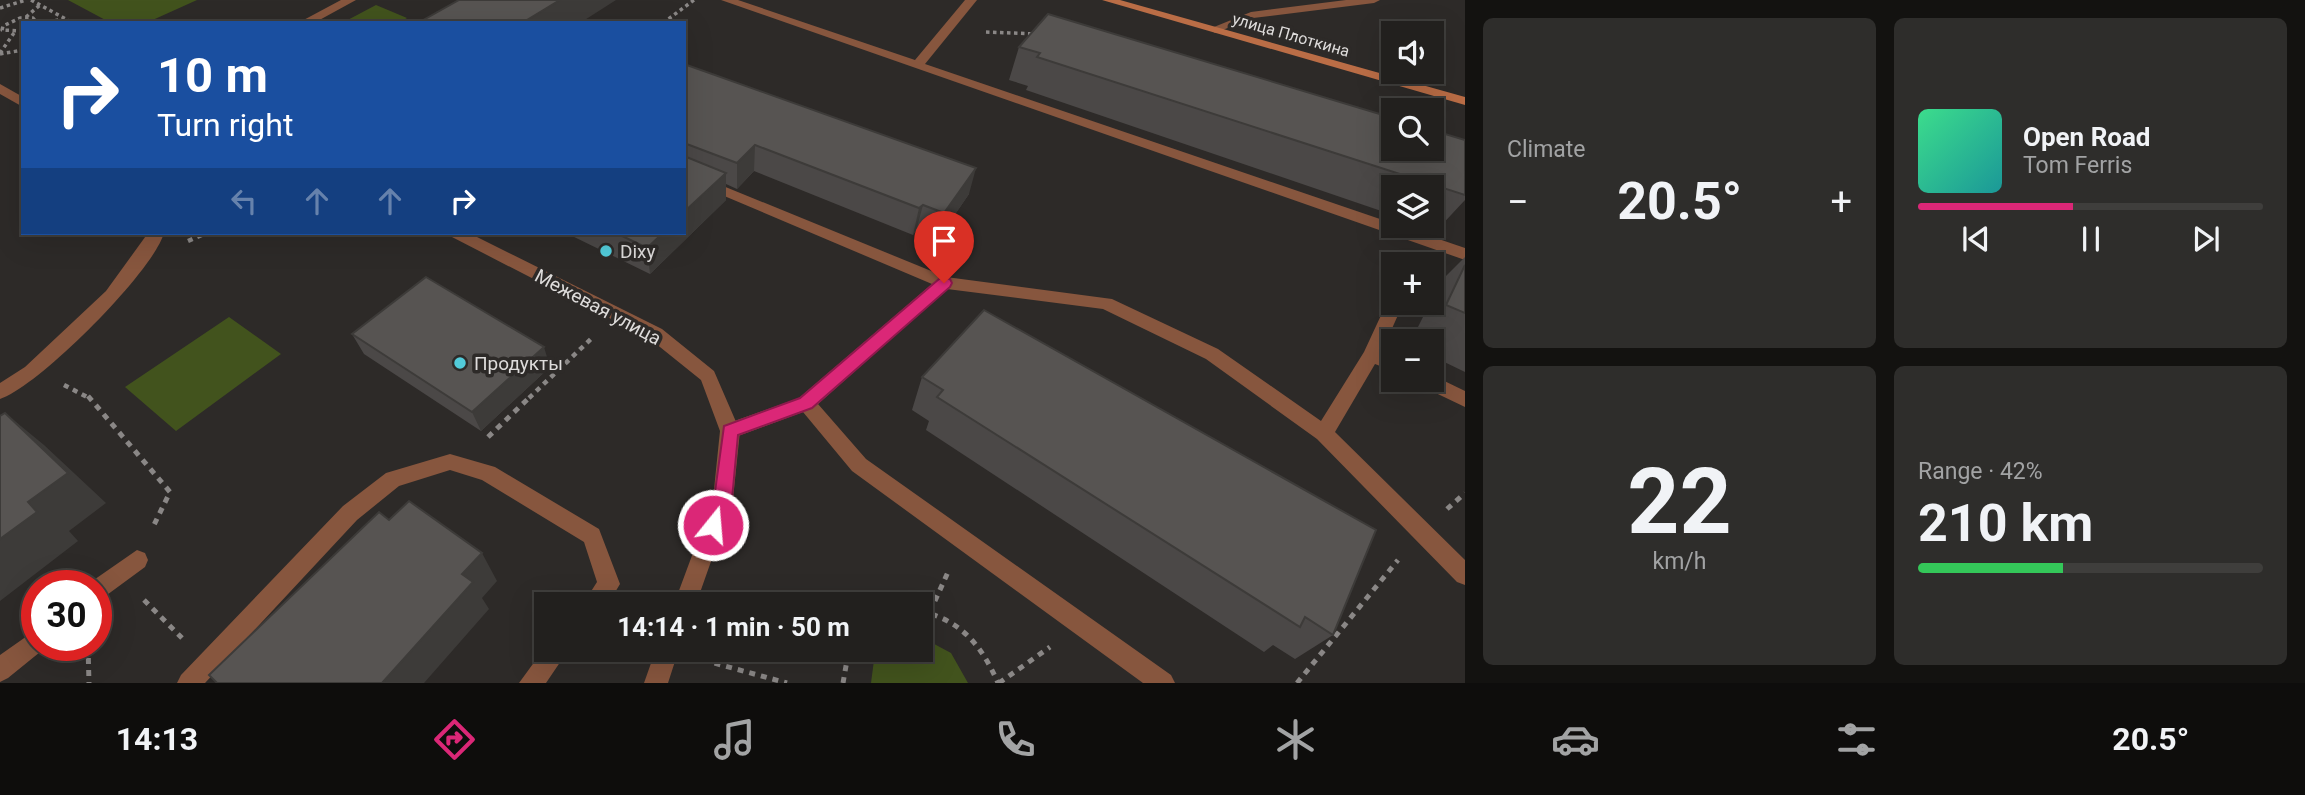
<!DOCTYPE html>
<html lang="en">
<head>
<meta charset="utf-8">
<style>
	body { margin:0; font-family:Roboto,sans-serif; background:#2e2d2b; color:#f1f3f6; height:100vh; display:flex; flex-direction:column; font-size:26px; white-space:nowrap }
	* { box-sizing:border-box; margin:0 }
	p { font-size:23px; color:#a2a3a4 }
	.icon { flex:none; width:38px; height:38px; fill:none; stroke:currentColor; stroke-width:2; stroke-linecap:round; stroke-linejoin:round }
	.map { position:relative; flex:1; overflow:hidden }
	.details { display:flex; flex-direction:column; gap:18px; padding:18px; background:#131210; width:840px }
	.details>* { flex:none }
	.top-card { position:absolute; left:21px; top:21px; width:665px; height:214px; border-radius:0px; box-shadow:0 7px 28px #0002,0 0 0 2px #3f3e3c; background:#1a4fa0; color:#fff; overflow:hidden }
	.fabs { position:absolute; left:1381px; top:21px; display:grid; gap:14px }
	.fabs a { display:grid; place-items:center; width:63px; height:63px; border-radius:0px; background:#22201e; box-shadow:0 7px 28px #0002,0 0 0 2px #3f3e3c; font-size:35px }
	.speed { position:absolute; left:21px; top:570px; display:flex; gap:14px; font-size:35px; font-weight:700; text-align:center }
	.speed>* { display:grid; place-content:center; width:91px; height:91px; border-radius:50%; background:#22201e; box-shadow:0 7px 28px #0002,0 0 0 2px #3f3e3c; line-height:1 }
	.speed .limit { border:10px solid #d22; background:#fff; color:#111 }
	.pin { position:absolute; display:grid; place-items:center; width:60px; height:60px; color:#fff; margin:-72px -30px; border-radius:50% 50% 50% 0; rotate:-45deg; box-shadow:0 0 7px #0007 }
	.pin .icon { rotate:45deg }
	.me { position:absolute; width:77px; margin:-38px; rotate:17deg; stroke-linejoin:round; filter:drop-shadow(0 0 5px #0008) }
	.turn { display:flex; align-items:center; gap:24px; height:147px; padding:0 21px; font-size:32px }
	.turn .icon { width:91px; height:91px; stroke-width:2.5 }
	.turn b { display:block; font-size:49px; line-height:60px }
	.lanes { display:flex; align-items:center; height:66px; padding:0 21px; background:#0003; justify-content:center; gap:35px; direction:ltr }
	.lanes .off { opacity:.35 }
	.big { font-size:52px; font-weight:700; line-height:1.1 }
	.details .card { flex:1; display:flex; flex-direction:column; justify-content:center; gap:10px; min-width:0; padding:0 24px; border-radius:10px; background:#2e2d2b }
	.details .dial { align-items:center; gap:0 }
	.dial b { font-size:91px; line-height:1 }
	.song { display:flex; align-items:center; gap:21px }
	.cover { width:84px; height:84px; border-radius:10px; background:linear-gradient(135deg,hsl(150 70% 55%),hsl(180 70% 35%)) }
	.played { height:7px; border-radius:4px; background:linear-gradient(90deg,#db2777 45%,#3f3e3c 45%) }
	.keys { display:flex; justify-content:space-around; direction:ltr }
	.heat { display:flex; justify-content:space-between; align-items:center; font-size:38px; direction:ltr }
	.charge { height:10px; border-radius:5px; background:linear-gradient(90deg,#34c759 42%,#3f3e3c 0) }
	.details .tiles { flex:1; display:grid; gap:18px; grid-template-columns:repeat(2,1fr) }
	.trip { position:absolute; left:534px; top:592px; width:399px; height:70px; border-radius:0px; background:#22201e; box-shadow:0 7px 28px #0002,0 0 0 2px #3f3e3c; font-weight:700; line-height:70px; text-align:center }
	.tab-bar { display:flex; height:112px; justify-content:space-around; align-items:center; background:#0e0d0c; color:#a2a3a4 }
	.tab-bar .icon { width:49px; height:49px }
	.tab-bar .current { color:#db2777 }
	.tab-bar b { font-size:32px; color:#f1f3f6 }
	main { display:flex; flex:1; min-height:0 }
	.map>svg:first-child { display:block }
	.green { fill:#42531d }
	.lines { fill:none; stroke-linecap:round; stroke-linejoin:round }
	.path-far2 { stroke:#8a8786; stroke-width:3.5; stroke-dasharray:3.5 3.5; stroke-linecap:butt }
	.path-far1 { stroke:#8a8786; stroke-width:4.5; stroke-dasharray:5 5; stroke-linecap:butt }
	.path { stroke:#8a8786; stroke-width:5; stroke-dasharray:6 6; stroke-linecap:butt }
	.lane { fill:#87563e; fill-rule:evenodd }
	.street { fill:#87563e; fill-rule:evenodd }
	.secondary { fill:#ba6d46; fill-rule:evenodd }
	.wall { fill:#4b4847 }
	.shaded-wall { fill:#3d3b39 }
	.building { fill:#575452; stroke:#3d3b39; stroke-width:2 }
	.route { fill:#db2777; stroke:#8e194d; stroke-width:2 }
	.poi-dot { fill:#52cbd9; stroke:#2d2a28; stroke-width:2.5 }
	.labels { text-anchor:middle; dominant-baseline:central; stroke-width:7; stroke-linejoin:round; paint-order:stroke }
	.far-street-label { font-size:16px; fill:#dedcdb; stroke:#2d2a28 }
	.poi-label { font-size:19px; fill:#dedcdb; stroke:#2d2a28; text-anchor:start }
	.street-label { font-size:19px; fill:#dedcdb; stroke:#2d2a28 }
</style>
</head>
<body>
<main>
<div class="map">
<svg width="1465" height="683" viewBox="0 0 1465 683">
	<rect width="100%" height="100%" fill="#2d2a28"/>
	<path class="green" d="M 68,0 L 197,0 L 146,23 L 111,23 Z
		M 376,5 L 407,18 L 399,23 L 342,23 Z
		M 229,317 L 281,354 L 176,431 L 125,387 Z
		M 923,638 L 951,653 L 968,683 L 871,683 L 874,660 L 885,649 L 920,649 L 921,639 Z"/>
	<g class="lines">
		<path class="path-far2" d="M 31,0 L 73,23
			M 0,8 L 26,0
			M 26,17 L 40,5
			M 41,23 L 64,19
			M 663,23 L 694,0
			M 23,31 L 2,30 L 3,26 L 20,18 L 33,18 L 37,23
			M 986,32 L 1037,34
			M 0,53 L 14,33
			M 0,54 L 23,50"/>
		<path class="path-far1" d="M 188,241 L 206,233
			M 64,385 L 89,398
			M 529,398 L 593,337"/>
		<path class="path" d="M 88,396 L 170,492 L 152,529
			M 488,437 L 531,396
			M 1447,509 L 1465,493
			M 144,600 L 182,638
			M 920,611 C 961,620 982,646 998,683
			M 930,612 L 948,572
			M 88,646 L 89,683
			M 703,660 L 787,683
			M 843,683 L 849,649
			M 999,683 L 1050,647
			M 1297,683 L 1398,560"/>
		<path class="lane" d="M 341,0 L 356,0 L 314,23 L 298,23 Z
			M 721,0 L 738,0 L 915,60 L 965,0 L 977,0 L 925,64 L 1465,248 L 1465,260 Z
			M 684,170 L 946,277 L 1112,299 L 1218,349 L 1321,421 L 1364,352 L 1383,311 L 1395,311 L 1398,315 L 1382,351 L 1393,356 L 1393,371 L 1375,364 L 1335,432 L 1465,560 L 1465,585 L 1457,582 L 1317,439 L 1206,359 L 1103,309 L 947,289 L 818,404 L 866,459 L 1171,675 L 1175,683 L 1143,683 L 852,471 L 803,412 L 730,439 L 723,437 L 720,431 L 723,425 L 799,398 L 932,284 L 684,179 Z
			M 148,233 L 164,233 C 153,272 38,387 0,399 L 0,383 L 25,367 L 106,291 Z
			M 1432,375 L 1465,391 L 1465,407 L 1419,385 L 1416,380 L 1432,380 Z
			M 450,454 L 495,467 L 599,529 L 620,584 L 608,604 L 583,604 L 597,582 L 584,542 L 482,480 L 450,470 L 399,486 L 357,520 L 205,683 L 177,683 L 181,675 L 343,506 L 386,473 Z
			M 137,550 L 145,553 L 148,560 L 145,567 L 96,603 L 96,586 L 88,584 Z
			M 37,629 L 37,646 L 46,646 L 45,648 L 8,678 L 0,682 L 0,655 Z
			M 546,646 L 546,649 L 569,649 L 546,683 L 519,683 Z"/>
		<path class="street" d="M 1346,0 L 1380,0 L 1374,3 L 1253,18 L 1215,33 L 1209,29 L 1251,12 Z
			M 0,84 L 23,97 L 23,107 L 0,94 Z
			M 449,233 L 469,233 L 662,329 L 714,371 L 740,431 L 733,499 L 696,604 L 674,604 L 713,499 L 720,431 L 701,380 L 650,339 L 452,237 Z
			M 656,649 L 679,649 L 668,683 L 644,683 Z"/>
		<path class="secondary" d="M 1102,0 L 1120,0 L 1465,97 L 1465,105 Z"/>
	</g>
	<path class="wall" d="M 1019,47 L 1465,140 L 1465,200 L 1437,230 L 1425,226 L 1432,226 L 1432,187 L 1393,187 L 1393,215 L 1026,90 L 1028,86 L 1009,80 Z
		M 684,64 L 969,194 L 938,239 L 916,231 L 913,235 L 754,171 L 737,189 L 726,184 L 726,200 L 650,274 L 566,233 L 684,233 Z
		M 1465,257 L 1465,372 L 1434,357 L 1436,350 L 1432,348 L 1432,341 L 1416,341 L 1412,339 L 1430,303 L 1432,303 L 1432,299 L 1439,283 Z
		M 352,334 L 550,367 L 481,431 L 364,354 Z
		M 922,377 L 1333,635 L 1295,659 L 1273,645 L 1264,652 L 926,430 L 929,421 L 912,410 Z"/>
	<path class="shaded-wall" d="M 560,0 L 616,0 L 580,23 L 522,23 Z
		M 755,145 L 754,171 L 737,189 L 737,163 Z
		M 976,168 L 969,194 L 938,239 L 944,213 Z
		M 726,173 L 726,200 L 650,274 L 647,248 L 663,233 L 684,233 L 684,212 Z
		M 923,205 L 916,231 L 913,235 L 919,208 Z
		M 544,347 L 550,367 L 481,431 L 472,412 Z
		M 5,413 L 44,445 L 106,503 L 69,531 L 78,541 L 0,601 L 0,539 L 28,502 Z
		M 482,553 L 497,581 L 482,598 L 489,609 L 424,683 L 382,683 L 462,574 Z"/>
	<path class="building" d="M 459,0 L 560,0 L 522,23 L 418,23 Z
		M 1048,14 L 1393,118 L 1393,149 L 1432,149 L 1432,130 L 1465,140 L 1465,195 L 1037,57 L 1040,53 L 1019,47 Z
		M 684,64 L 976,168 L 944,213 L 923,205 L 919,208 L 755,145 L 737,163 L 684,143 Z
		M 684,156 L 726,173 L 684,212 Z
		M 616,233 L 663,233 L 647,248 Z
		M 1465,265 L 1465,313 L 1446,305 Z
		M 426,277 L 544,347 L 472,412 L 352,334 Z
		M 984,310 L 1376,530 L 1333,635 L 1305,617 L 1300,627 L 937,397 L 943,390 L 922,377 Z
		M 5,413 L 68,473 L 28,502 L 37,512 L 0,539 L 0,416 Z
		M 409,501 L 482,553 L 462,574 L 473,582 L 382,683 L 217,683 L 209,675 L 379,512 L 389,520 Z"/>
	<path class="route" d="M 944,278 L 950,279 L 952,283 L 950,287 L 812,408 L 738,435 L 732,499 L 720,531 L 713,534 L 707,531 L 704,525 L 714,499 L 724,426 L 800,398 L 939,279 Z"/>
	<g class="poi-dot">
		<circle cx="606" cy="251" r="7"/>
		<circle cx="460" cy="363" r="7"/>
	</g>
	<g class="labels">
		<g class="far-street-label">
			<text transform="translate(1291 35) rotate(16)">улица Плоткина</text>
		</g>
		<g class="poi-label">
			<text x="620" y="251">Dixy</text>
			<text x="474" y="363">Продукты</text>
		</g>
		<g class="street-label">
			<text transform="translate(598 307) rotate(28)">Межевая улица</text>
		</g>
	</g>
</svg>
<div class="fabs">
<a><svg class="icon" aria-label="sound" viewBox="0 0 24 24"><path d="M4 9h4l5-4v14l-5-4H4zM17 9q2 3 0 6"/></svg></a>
<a><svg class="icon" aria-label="search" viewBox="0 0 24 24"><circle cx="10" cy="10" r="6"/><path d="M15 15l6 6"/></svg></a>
<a><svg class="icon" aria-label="layers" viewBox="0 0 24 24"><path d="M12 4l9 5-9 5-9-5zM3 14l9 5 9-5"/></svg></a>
<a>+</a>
<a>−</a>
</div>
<div class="speed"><div class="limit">30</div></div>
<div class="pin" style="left:944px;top:283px;background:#d93025"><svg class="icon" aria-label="arrive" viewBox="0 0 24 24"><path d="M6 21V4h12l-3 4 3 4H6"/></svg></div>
<svg class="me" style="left:713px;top:525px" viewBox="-20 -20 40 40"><circle r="17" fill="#db2777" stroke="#fff" stroke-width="3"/><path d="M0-11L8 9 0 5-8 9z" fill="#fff"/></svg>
<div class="trip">14:14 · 1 min · 50 m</div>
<div class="top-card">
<div class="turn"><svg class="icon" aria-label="right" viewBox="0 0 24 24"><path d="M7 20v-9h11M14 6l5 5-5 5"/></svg><div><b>10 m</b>Turn right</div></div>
<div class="lanes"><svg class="icon off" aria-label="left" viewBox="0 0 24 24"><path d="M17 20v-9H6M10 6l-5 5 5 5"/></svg><svg class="icon off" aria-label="ahead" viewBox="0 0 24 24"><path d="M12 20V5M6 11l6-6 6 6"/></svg><svg class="icon off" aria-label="ahead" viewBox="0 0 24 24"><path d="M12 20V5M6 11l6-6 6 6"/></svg><svg class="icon" aria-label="right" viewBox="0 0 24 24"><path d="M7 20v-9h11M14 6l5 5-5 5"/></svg></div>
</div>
</div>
<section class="details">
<div class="tiles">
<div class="card"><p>Climate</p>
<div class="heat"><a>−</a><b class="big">20.5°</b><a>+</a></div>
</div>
<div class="card">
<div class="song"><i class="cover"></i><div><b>Open Road</b><p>Tom Ferris</p></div></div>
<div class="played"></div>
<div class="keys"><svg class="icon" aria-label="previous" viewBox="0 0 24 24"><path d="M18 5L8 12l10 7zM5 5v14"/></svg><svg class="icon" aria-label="pause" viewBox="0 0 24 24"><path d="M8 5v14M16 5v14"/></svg><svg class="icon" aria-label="next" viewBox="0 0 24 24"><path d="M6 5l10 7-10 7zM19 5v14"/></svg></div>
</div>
<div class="card dial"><b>22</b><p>km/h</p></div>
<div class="card"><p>Range · 42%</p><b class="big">210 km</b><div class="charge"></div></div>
</div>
</section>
</main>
<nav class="tab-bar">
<b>14:13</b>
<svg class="icon current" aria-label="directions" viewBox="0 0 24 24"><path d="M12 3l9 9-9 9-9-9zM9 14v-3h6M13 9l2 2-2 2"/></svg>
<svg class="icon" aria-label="music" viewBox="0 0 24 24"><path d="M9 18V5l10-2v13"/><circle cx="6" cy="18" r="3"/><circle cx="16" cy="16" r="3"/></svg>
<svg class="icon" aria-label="phone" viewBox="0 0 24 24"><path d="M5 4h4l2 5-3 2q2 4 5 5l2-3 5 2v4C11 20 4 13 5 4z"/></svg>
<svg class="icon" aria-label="climate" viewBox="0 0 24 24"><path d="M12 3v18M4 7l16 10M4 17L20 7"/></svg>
<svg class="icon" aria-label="car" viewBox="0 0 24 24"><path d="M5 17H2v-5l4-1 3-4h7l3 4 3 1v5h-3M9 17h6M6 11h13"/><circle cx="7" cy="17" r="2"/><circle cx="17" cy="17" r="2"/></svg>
<svg class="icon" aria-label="filters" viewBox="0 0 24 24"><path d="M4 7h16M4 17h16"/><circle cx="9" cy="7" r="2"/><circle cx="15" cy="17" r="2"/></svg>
<b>20.5°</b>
</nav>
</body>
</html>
